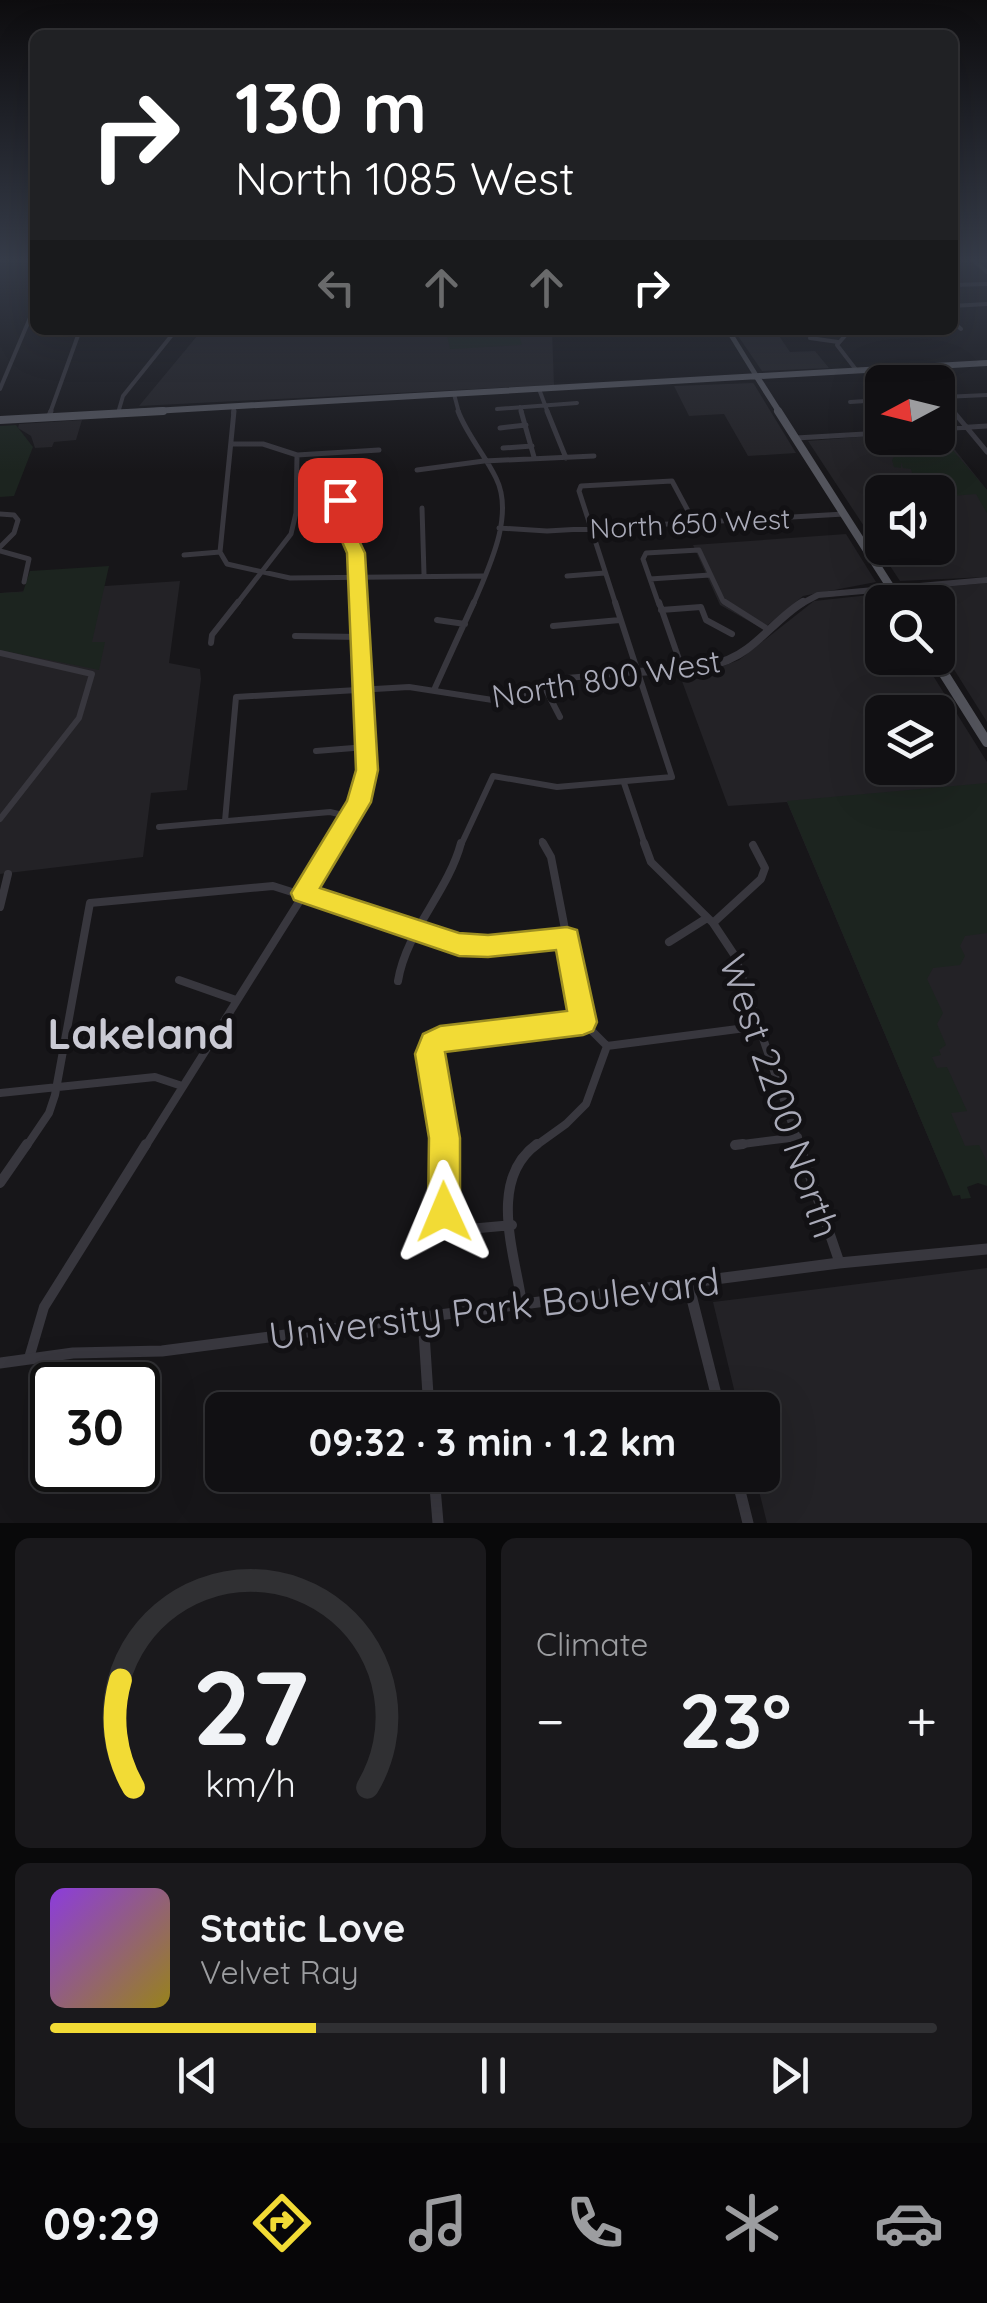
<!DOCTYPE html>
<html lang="en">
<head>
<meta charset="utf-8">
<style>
	body { margin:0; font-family:Quicksand,sans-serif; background:#1a191c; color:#f1f3f6; height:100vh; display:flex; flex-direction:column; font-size:38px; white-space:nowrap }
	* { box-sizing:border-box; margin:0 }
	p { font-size:32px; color:#9c9da0 }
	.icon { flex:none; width:55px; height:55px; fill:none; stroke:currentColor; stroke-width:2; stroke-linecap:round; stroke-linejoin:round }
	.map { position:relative; height:1523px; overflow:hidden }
	.details { display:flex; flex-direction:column; gap:15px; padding:15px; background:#09090a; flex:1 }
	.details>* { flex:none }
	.top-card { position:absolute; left:30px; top:30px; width:928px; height:305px; border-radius:15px; box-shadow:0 10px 40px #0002,0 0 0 2px #303033; background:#202124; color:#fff; overflow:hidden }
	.needle { width:65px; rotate:263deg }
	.tools { position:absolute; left:865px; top:365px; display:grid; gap:20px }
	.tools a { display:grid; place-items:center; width:90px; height:90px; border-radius:15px; background:#111013; box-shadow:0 10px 40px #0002,0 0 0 2px #303033; font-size:50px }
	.speed { position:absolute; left:30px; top:1362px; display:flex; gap:20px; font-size:50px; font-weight:700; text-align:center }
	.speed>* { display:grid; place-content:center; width:130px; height:130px; border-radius:50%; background:#111013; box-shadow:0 10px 40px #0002,0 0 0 2px #303033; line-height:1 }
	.speed .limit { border:5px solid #111; border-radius:15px; background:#fff; color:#111 }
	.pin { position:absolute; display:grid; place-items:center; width:85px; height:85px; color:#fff; margin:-42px; border-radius:20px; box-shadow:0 5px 15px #0006 }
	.me { position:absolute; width:110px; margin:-55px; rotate:359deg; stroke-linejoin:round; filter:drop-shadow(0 0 8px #0008) }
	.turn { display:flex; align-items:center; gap:35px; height:210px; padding:0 40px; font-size:45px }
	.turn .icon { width:130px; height:130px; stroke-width:2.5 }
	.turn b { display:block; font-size:70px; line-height:85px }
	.lanes { display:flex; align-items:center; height:95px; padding:0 40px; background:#0003; justify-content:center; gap:50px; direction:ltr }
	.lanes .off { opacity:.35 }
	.big { font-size:75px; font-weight:700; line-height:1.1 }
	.details .widget { flex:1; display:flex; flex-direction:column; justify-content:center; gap:15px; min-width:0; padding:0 35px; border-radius:15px; background:#1a191c }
	.details .dial { align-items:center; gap:0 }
	.dial svg { height:260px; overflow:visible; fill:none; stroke:#303033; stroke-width:7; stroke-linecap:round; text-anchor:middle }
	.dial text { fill:#f1f3f6; stroke:none }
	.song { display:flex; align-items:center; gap:30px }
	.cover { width:120px; height:120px; border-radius:15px; background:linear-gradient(135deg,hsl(270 70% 55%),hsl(50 70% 35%)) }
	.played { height:10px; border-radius:5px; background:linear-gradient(90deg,#f2db35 30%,#303033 30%) }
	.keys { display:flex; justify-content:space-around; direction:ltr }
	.heat { display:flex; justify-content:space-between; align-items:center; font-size:55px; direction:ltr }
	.details .tiles { flex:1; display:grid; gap:15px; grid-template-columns:1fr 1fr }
	.widget:last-child { grid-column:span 2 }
	.trip { position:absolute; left:205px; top:1392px; width:575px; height:100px; border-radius:15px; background:#111013; box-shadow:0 10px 40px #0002,0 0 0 2px #303033; font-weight:700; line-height:100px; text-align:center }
	.menu { display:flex; height:160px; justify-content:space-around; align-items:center; background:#070608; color:#9c9da0 }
	.menu .icon { width:70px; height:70px }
	.menu .active { color:#f2db35 }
	.menu b { font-size:45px; color:#f1f3f6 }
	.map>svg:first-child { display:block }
	.built { fill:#232226; fill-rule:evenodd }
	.green { fill:#1c241f }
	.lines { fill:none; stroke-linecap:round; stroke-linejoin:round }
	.minor-far4 { stroke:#38373e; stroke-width:4 }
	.minor-far3 { stroke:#38373e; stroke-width:5 }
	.minor-far2 { stroke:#38373e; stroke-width:6 }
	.minor-far1 { stroke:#38373e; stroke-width:8 }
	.minor { stroke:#38373e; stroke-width:10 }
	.tertiary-far2 { stroke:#38373e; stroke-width:6 }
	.tertiary-far1 { stroke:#38373e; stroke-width:8 }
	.tertiary { stroke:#38373e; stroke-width:11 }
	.secondary { stroke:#45464d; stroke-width:5 }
	.primary-far2 { stroke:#53545c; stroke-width:6 }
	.primary-far1 { stroke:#53545c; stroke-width:8 }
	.primary { stroke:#53545c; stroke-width:10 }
	.route { fill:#f2db35; stroke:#9d8e22; stroke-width:2.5 }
	.labels { text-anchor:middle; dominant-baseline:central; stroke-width:10; stroke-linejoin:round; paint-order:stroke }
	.far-street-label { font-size:28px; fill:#a9aab8; stroke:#121114 }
	.street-label { font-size:32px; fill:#a9aab8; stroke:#121114 }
	.near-street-label { font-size:38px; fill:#a9aab8; stroke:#121114 }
	.near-neighbourhood-label { font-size:42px; font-weight:bold; fill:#cacad4; stroke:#121114 }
</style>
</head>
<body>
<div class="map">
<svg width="987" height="1523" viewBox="0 0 987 1523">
	<rect width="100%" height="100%" fill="#171619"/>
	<path class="built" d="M 202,330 L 552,330 L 554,385 L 139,406 Z
		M 777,333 L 790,352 L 815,351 L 829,368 L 762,371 L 738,336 Z
		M 753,383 L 754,384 L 796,453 L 748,456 L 724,414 L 689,416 L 674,386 Z
		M 82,420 L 76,440 L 54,442 L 52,447 L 35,448 L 31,436 L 18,428 L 19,424 Z
		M 940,431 L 987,490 L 987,577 L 900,581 L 808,441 L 882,435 L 938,438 ZM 882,492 L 938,492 L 938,548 L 882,548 Z
		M 846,534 L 876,582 L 803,596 L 763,629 L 720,605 L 693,545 Z
		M 180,581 L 169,663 L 200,669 L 201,679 L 187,790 L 151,793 L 143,857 L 0,874 L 0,593 Z
		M 987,583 L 987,722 L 938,644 L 938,602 L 912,602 L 909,596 L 921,589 Z
		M 879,594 L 889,602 L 882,602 L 882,658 L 922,658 L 987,762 L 987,1165 L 942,1170 L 787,802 L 728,806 L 679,673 L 718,668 L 739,660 L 814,601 ZM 882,712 L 938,712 L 938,768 L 882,768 Z
		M 987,1268 L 987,1523 L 767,1523 L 755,1475 L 762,1475 L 762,1410 L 739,1410 L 713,1302 Z"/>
	<path class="green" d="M 518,331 L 522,345 L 450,349 L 447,335 Z
		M 16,425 L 33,447 L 14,496 L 0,497 L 0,426 Z
		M 938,433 L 987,490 L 987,513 L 976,494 L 951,496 L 957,505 L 938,509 L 938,492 L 908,487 L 907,484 L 915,484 L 911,469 L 903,468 L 901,462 L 901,468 L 894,467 L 892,460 L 896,454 L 889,444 L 938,438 Z
		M 109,566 L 92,642 L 105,642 L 99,670 L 0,650 L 0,593 L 23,592 L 30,571 Z
		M 987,783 L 987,933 L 965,936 L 960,946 L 965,956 L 960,965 L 933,968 L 927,979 L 943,1013 L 937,1024 L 946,1045 L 939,1050 L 941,1055 L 932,1057 L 937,1068 L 947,1067 L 967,1111 L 951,1113 L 965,1146 L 979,1145 L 987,1162 L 987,1186 L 978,1183 L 967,1187 L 971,1198 L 961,1199 L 960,1195 L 953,1196 L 787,801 Z"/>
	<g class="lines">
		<path class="minor-far4" d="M 972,259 L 987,272
			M 952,285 L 987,284
			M 952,306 L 987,304
			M 952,321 L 961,329
			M 850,330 L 837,345 L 857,371
			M 904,333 L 952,330
			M 810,338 L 838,342
			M 0,389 L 35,306
			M 539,389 L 548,413
			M 454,394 L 459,413
			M 942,397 L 955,413
			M 943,397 L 987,395
			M 850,402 L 882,400
			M 520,407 L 522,413
			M 497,409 L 577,403
			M 50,413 L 80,330
			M 118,413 L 123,396 L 176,330
			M 233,413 L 234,407"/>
		<path class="minor-far3" d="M 234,411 L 220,552 L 227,564 L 290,578 L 483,576
			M 458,411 C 467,435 485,455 496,478 C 515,516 488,569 473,605
			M 521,411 L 534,457
			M 547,411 L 566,458
			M 953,411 L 987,452
			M 48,418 L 51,411
			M 500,428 L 526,425
			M 938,429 L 987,426
			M 796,438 L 882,433
			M 231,444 L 263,444 L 297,455 L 379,450
			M 503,448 L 532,446
			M 417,470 L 484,461 L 594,456
			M 348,487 C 330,511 353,531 356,556 C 358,572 358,589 359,605
			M 422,508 L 424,574
			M 0,514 L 14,515 L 18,520 L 14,533 L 0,547
			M 499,528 L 547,531 L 844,514
			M 0,551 L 29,559 L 24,582
			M 184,555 L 220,552
			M 567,576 L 605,573
			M 650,579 L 710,575
			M 236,605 L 291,534 L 296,513 L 297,455
			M 616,605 L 579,491 L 581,486 L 672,481 L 694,522
			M 659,605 L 643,559 L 646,553 L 699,550 L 723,601 L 729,605"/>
		<path class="minor-far2" d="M 659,602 L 682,668
			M 725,602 L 769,630
			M 661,610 L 701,607 L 706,620 L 732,634
			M 437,620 L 465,624
			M 553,626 L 620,620
			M 295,636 L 360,637
			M 211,643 L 212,635 L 238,602
			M 0,653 L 92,674 L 79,718 L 0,819
			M 545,688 L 560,717
			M 434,690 L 474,602
			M 316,751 L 366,747
			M 624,783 L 645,845
			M 225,821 L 236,697 L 409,687 L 499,701 L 524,696 L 567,678 L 637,672
			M 159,827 L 330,812 L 351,817
			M 542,841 L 544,845
			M 334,845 L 359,802 L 367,770 L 359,602
			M 461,845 L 493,776 L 557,787 L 672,777 L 615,602"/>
		<path class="minor-far1" d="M 543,843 L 551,857 L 583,1022 L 607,1046
			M 644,843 L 651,862 L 713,923 L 735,956 L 800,1147
			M 0,907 L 8,874
			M 713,923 L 761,879 L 765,868 L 753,845
			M 669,942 L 707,918
			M 179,980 L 236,1000
			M 398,981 C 406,931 448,892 461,843
			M 607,1046 L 761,1026
			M 0,1093 L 155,1077 L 182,1086
			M 735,1145 L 798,1137
			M 26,1147 L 49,1113 L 55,1095 L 90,903 L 273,886 L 459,945 L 567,938
			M 145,1147 L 336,843
			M 444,1147 L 430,1049 L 440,1039 L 583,1022
			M 534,1147 L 566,1124 L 586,1104 L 607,1046"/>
		<path class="minor" d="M 444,1144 L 446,1220 L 458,1230 L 512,1225
			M 799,1144 L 839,1261
			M 735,1145 L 743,1144
			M 0,1183 L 27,1144
			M 522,1304 C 515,1254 487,1180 537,1144
			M 29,1358 L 44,1307 L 146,1144"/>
		<path class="tertiary-far2" d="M 799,605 L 818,595 L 987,580"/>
		<path class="tertiary-far1" d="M 637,672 C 675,669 715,673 747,649 C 766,635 782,615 803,602"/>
		<path class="tertiary" d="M 688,1283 L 720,1410
			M 423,1318 L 429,1410
			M 0,1363 L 73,1353 L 162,1351 L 839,1263 L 987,1249
			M 434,1475 L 438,1523
			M 736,1475 L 748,1523"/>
		<path class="secondary" d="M 728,330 L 757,377"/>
		<path class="primary-far2" d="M 757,377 L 780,413
			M 119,413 L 987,363"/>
		<path class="primary-far1" d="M 778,411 L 900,602
			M 0,420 L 163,411"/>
		<path class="primary" d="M 934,658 L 987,742"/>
	</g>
	<linearGradient id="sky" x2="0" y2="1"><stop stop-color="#0d0c0e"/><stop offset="0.55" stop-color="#363c49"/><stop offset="1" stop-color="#363c49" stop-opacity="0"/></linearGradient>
	<rect width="987" height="472" fill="url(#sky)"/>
	<path class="route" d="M 340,495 L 349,500 L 354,530 L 365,553 L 378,770 L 371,802 L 320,888 L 459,933 L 488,935 L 567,927 L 577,930 L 597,1022 L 593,1031 L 583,1035 L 445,1052 L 460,1138 L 460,1212 L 455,1224 L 444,1228 L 432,1224 L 428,1212 L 429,1138 L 415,1054 L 423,1034 L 440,1026 L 567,1011 L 556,950 L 488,957 L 459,956 L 294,900 L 291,893 L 347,801 L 356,770 L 347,553 L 337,530 L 332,500 Z"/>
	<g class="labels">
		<g class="far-street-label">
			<text transform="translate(690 523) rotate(-3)">North 650 West</text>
		</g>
		<g class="street-label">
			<text transform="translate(606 678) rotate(-9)">North 800 West</text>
		</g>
		<g class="near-street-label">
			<text transform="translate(780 1096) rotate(71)">West 2200 North</text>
			<text transform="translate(494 1308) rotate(-7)">University Park Boulevard</text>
		</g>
		<g class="near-neighbourhood-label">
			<text x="141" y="1033">Lakeland</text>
		</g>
	</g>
</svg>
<div class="tools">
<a><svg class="needle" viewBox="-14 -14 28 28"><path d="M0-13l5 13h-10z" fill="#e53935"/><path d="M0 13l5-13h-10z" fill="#9c9da0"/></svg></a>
<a><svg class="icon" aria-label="sound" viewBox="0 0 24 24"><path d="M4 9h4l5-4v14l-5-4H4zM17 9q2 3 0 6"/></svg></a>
<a><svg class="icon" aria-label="search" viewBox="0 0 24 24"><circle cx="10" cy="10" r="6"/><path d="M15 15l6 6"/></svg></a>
<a><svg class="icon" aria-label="layers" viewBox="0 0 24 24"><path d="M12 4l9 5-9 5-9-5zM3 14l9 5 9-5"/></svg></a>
</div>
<div class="speed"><div class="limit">30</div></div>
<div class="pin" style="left:340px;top:500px;background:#d93025"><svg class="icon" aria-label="arrive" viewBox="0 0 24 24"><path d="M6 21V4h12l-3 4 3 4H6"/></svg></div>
<svg class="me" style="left:444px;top:1212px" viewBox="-20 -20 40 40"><path d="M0-17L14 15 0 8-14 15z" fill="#f2db35" stroke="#fff" stroke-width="4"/></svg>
<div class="trip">09:32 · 3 min · 1.2 km</div>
<div class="top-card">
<div class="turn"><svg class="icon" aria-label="right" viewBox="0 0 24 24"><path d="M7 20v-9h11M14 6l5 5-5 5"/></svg><div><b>130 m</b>North 1085 West</div></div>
<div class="lanes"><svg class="icon off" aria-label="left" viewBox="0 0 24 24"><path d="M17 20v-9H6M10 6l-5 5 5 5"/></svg><svg class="icon off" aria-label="ahead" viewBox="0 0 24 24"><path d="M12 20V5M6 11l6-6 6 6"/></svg><svg class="icon off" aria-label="ahead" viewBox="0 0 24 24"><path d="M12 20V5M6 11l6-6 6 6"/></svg><svg class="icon" aria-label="right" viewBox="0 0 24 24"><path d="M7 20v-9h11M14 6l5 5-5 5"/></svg></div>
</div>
</div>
<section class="details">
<div class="tiles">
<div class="widget dial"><svg viewBox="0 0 100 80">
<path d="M14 69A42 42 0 1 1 86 69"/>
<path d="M14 69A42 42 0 0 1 10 36" stroke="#f2db35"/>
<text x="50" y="56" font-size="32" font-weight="700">27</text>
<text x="50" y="72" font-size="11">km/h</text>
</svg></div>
<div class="widget"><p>Climate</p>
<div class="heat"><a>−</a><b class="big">23°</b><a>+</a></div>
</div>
<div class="widget">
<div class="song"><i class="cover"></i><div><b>Static Love</b><p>Velvet Ray</p></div></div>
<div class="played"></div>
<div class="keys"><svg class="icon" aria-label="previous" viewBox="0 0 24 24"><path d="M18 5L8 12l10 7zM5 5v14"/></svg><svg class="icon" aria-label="pause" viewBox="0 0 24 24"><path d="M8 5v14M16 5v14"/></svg><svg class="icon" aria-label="next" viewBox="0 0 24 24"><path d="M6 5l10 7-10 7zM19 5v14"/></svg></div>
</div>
</div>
</section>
<nav class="menu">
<b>09:29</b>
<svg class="icon active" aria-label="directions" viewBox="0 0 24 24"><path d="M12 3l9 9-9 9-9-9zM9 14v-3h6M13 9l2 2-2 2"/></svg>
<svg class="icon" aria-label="music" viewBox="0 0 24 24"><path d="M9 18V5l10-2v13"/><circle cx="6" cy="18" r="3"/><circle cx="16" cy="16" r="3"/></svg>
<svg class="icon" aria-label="phone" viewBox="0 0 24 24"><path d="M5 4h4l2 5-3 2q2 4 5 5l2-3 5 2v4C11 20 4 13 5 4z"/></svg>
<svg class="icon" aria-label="climate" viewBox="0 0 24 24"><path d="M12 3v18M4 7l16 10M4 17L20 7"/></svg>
<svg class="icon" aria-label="car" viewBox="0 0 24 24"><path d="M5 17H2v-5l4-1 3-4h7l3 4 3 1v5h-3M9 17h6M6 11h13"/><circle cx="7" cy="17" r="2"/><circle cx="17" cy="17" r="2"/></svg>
</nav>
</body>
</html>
